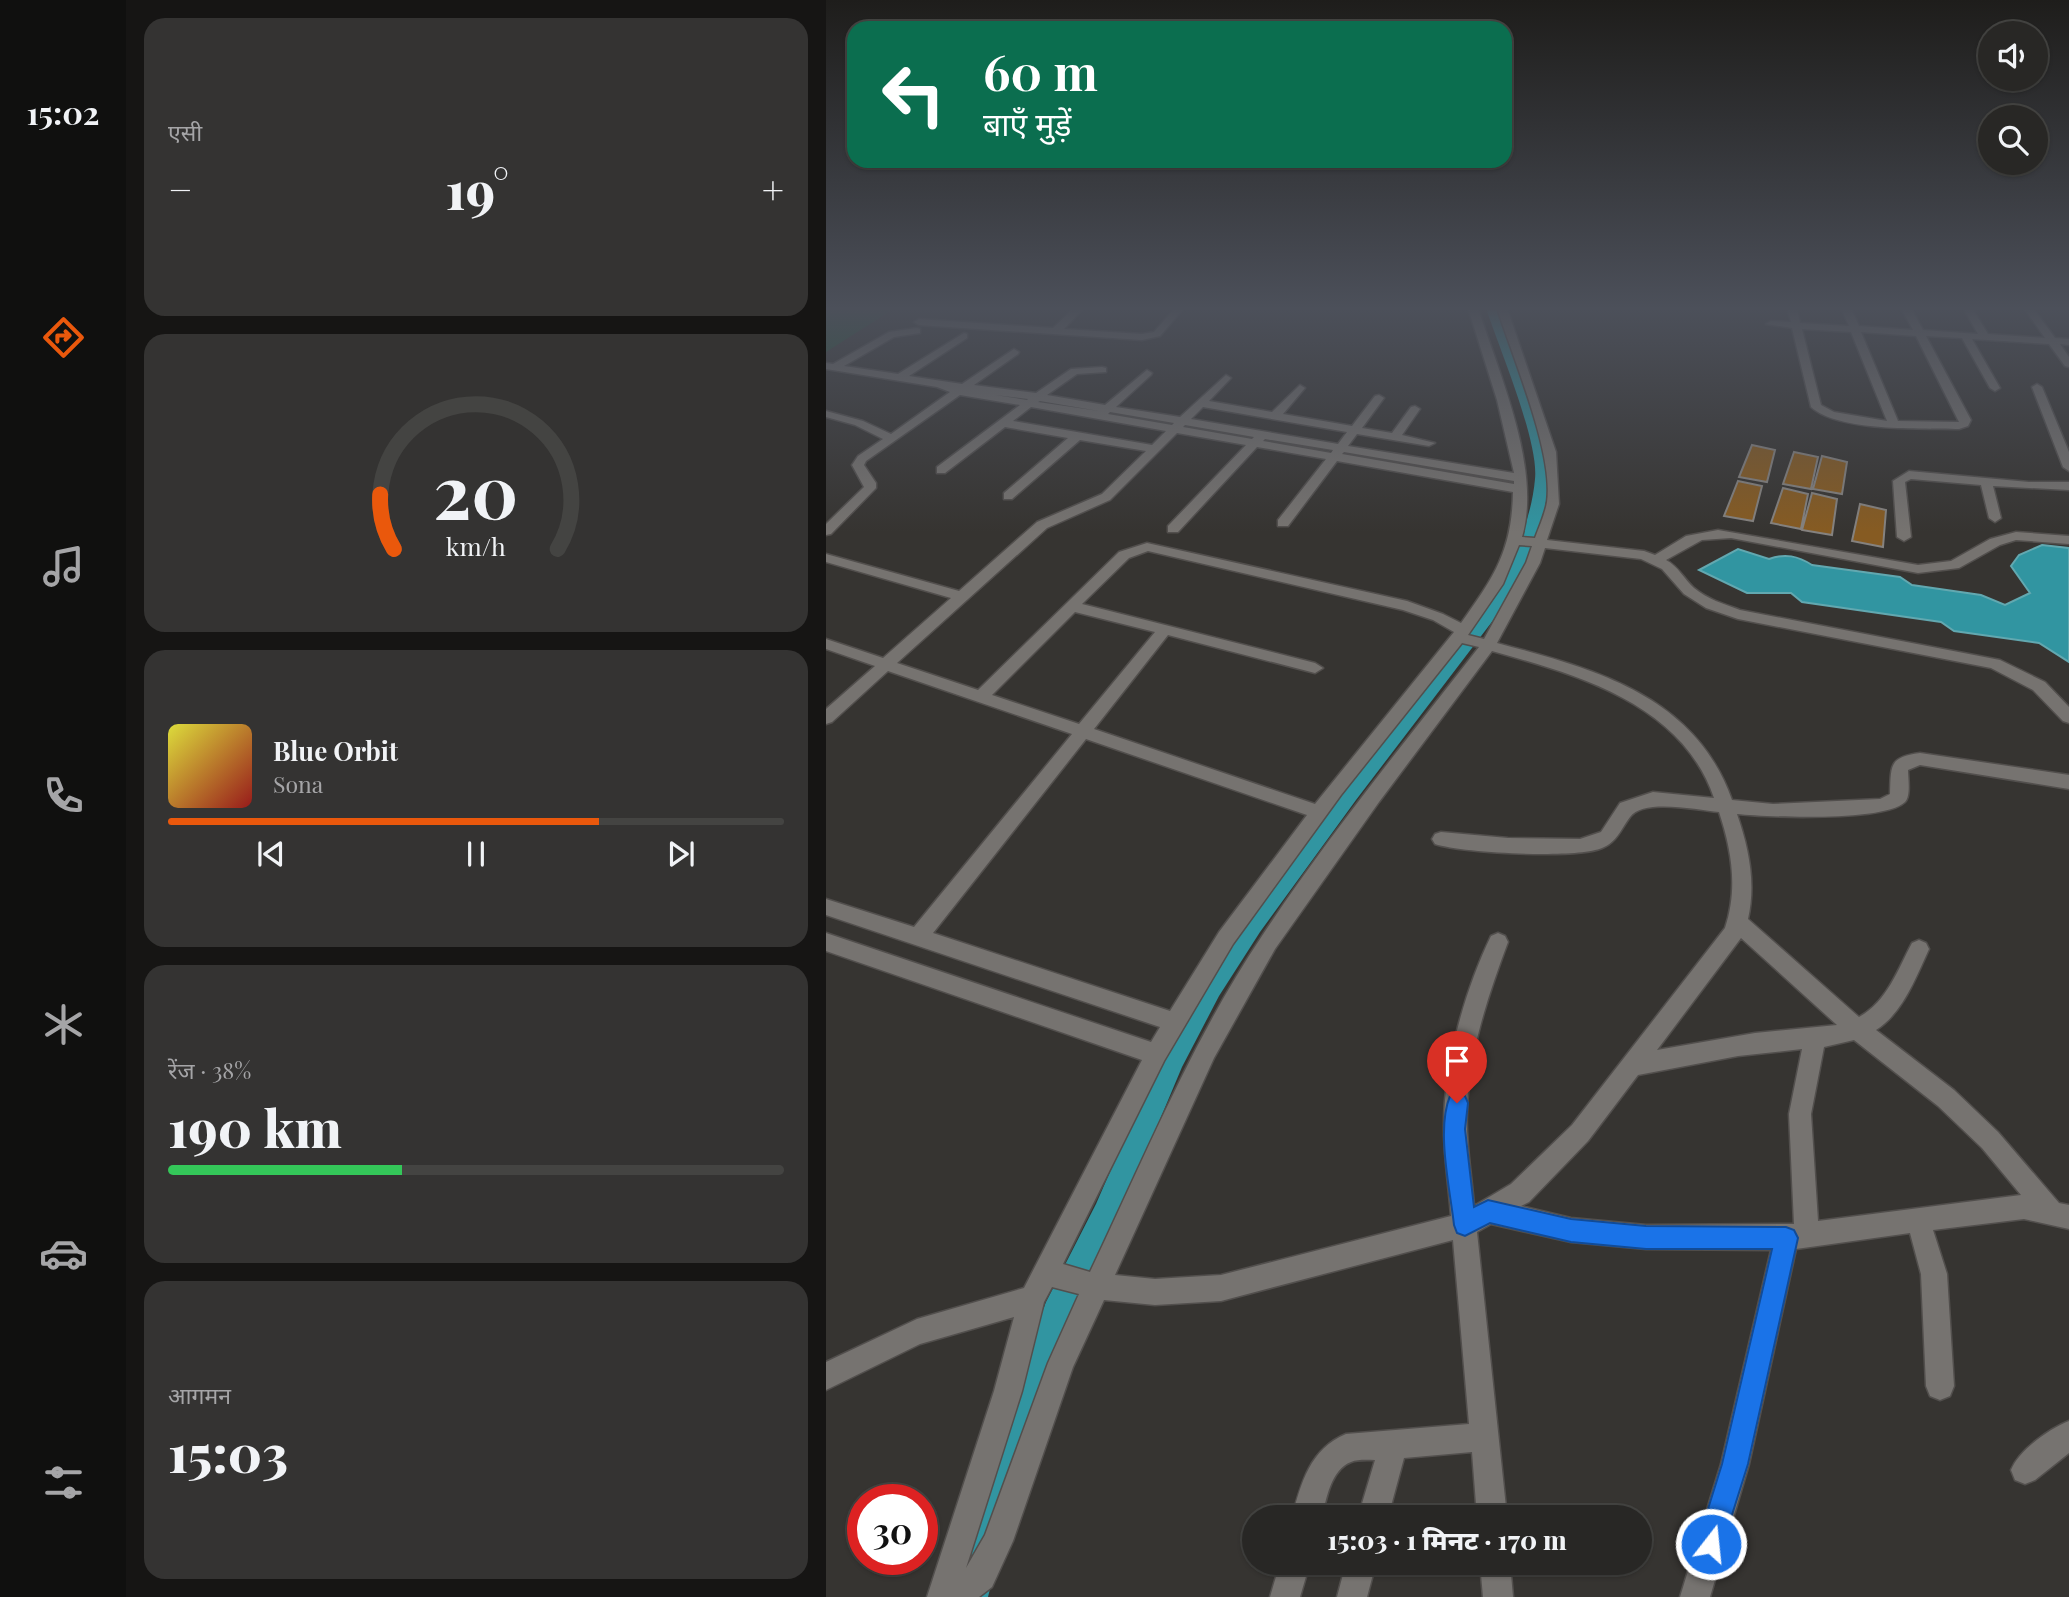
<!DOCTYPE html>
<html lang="hi">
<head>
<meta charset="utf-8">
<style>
	body { margin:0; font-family:"Playfair Display","Noto Sans Devanagari",serif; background:#343332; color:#f1f3f6; height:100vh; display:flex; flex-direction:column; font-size:26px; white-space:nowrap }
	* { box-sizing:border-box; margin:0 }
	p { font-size:23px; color:#a5a5a7 }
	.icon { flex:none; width:38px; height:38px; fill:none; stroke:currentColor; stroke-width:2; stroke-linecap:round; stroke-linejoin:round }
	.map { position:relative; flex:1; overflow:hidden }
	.drawer { display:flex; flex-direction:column; gap:18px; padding:18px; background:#161514; width:700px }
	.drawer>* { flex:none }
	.guide { position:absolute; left:21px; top:21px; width:665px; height:147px; border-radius:21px; box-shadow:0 2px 5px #0004,0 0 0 2px #444442; background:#0b6e4f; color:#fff; overflow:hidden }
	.controls { position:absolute; left:1152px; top:21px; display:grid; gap:14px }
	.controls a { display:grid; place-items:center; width:70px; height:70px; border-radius:50%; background:#282725; box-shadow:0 2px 5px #0004,0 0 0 2px #444442; font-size:35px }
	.speed { position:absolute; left:21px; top:1484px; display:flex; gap:14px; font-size:35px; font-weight:700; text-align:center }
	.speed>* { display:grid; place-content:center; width:91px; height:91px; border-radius:50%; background:#282725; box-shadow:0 2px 5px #0004,0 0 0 2px #444442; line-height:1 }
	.speed .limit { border:10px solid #d22; background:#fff; color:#111 }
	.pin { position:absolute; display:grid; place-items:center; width:60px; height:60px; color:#fff; margin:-72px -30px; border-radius:50% 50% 50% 0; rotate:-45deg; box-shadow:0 0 7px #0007 }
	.pin .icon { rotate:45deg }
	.me { position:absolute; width:77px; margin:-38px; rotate:16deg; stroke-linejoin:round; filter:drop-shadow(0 0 5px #0008) }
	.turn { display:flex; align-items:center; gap:24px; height:147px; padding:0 21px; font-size:32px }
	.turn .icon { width:91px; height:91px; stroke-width:2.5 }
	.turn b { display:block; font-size:49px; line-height:60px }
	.big { font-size:52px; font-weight:800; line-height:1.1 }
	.drawer .card { flex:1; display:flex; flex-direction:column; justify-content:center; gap:10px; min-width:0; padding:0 24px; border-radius:21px; background:#343332 }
	.drawer .dial { align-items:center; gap:0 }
	.dial svg { height:182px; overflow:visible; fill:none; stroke:#444442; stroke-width:7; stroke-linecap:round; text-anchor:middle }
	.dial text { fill:#f1f3f6; stroke:none }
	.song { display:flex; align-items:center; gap:21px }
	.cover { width:84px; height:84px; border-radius:10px; background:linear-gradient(135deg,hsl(60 70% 55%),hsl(0 70% 35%)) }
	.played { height:7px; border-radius:4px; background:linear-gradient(90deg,#ea580c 70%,#444442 70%) }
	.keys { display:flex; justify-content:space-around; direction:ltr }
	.heat { display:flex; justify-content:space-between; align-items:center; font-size:38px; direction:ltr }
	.charge { height:10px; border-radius:5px; background:linear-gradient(90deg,#34c759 38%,#444442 0) }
	.trip { position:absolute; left:416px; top:1505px; width:410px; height:70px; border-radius:35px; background:#282725; box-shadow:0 2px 5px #0004,0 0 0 2px #444442; font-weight:800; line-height:70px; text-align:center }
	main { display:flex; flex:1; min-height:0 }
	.dock { display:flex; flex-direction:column; width:126px; justify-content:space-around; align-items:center; background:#10100f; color:#a5a5a7 }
	.dock .icon { width:49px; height:49px }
	.dock .current { color:#ea580c }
	.dock b { font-size:32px; color:#f1f3f6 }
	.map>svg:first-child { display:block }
	.green { fill:#1b5434 }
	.water { fill:#3195a1; stroke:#62a8b0; stroke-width:2 }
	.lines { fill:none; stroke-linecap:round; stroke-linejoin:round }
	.canal { fill:#3195a1; fill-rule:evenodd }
	.building { fill:#865b22; stroke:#85827f; stroke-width:2 }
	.minor-casing { stroke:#524f4d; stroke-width:3 }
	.minor { fill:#767370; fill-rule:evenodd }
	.route { fill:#1a73e8; stroke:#114b97; stroke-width:2 }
</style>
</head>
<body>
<main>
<nav class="dock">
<b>15:02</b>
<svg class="icon current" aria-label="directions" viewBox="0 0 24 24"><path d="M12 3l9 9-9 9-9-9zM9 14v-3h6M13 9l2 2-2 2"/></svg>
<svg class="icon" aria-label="music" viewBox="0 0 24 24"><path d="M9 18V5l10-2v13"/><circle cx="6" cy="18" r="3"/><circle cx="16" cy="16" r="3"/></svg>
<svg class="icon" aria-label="phone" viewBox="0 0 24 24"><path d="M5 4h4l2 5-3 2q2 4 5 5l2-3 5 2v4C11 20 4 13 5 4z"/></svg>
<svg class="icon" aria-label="climate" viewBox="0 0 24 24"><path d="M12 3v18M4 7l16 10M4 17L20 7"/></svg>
<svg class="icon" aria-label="car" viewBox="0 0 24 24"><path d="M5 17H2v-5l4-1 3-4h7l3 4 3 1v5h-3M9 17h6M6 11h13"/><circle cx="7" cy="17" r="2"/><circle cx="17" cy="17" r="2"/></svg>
<svg class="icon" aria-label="filters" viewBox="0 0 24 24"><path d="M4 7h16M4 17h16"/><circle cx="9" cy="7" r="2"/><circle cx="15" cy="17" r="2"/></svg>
</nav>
<section class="drawer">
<div class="card"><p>एसी</p>
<div class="heat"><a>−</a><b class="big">19°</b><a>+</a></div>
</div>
<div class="card dial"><svg viewBox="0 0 100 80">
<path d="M14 69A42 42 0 1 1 86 69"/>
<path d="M14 69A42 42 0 0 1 8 45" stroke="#ea580c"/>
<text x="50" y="56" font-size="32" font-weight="700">20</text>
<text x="50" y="72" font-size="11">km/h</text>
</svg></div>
<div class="card">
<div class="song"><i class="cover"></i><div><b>Blue Orbit</b><p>Sona</p></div></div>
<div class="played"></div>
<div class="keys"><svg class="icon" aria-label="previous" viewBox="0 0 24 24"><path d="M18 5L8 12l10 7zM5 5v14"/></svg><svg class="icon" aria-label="pause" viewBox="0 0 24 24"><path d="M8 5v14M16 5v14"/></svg><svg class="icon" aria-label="next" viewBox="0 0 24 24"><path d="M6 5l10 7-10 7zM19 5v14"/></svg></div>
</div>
<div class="card"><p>रेंज · 38%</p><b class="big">190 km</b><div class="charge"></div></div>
<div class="card"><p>आगमन</p><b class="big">15:03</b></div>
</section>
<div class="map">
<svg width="1243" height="1597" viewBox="0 0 1243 1597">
	<rect width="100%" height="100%" fill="#363431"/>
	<path class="green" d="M 0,308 L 69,308 L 0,352 Z"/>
	<path class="water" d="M 1216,545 L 1243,548 L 1243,662 L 1213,643 L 1128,631 L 1115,622 L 976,602 L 965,593 L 921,593 L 873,570 L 912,549 L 943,559 C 959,553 972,556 986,565 L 1074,577 L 1086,585 L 1155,595 L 1179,605 L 1204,593 L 1185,566 L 1193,555 Z"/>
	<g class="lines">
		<path class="canal" d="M 660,308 L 671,308 L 716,433 L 724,477 L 716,525 L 708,549 L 678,606 L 530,800 L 434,932 L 393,996 L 356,1067 L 290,1224 L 249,1309 L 203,1435 L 162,1597 L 124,1597 L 169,1435 L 220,1302 L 270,1204 L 337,1050 L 375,980 L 418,918 L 665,600 C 685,561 705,524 709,479 C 713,441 673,348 660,308 Z"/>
	</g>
	<path class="building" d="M 926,445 L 949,450 L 941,482 L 913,477 Z
		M 968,452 L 992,457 L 985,489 L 957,484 Z
		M 996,456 L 1021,462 L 1016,494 L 987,489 Z
		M 912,481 L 936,486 L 927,521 L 898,516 Z
		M 957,488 L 982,494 L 975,529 L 945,523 Z
		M 986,493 L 1011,499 L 1006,535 L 976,530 Z
		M 1034,504 L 1060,510 L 1057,547 L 1026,541 Z"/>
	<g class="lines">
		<g class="minor-casing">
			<path id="minor" d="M 248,308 L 258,308 L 238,329 L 316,334 L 328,332 L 349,308 L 358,308 L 334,336 L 316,340 L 93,325 L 88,322 L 93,319 L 227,328 Z
				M 642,308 L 652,308 C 673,374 716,469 696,537 L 709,538 C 713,527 719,514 721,502 C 728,454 687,358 671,308 L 681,308 L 730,452 L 733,504 L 721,540 L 818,551 L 829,555 L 860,536 L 892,530 L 1092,565 L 1125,561 L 1164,539 L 1190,532 L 1243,536 L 1243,544 L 1190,540 L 1174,545 L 1133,568 L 1092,573 L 905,538 L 876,540 L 840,560 C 852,566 858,579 868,588 C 881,599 898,604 914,610 L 1174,660 L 1219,682 L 1243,707 L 1243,723 L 1237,721 L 1207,690 L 1165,668 L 912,619 L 880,608 L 858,594 L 836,569 L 815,559 L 719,548 L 714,563 L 671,643 C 768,669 869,695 906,800 L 947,804 L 1054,799 L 1064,794 C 1065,765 1063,757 1094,753 L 1243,775 L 1243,789 L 1094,765 L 1082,770 C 1082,778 1085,796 1079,802 C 1059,822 942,817 911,814 C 923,849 930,883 922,919 L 1033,1017 C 1061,1002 1072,969 1086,943 L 1093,940 L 1100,943 L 1103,949 C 1090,977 1077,1013 1050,1030 L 1128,1090 L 1172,1132 L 1233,1203 L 1243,1205 L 1243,1229 L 1198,1219 L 1107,1230 L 1121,1274 L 1128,1386 L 1124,1396 L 1114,1400 L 1104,1396 L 1100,1386 L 1095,1274 L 1084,1233 L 970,1249 L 923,1464 L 884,1597 L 854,1597 L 895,1464 L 945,1250 L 820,1249 L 745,1242 L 665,1224 L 651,1232 L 681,1517 L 651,1517 L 646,1452 L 578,1458 L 562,1517 L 532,1517 L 549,1460 C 542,1460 532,1459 525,1462 C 505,1469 500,1500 496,1517 L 466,1517 C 475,1483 484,1449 520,1434 L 643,1424 L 627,1240 L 395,1301 L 329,1305 L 278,1300 L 247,1367 L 187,1541 L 166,1587 L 153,1597 L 101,1597 L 168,1391 L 188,1317 L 94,1344 L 0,1390 L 0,1362 L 91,1319 L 198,1288 L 316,1060 L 0,951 L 0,933 L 325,1042 L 334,1027 L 0,915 L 0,899 L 88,927 L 246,734 L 62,671 L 6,722 L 0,724 L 0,709 L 49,666 L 0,649 L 0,639 L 57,658 L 125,598 L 0,562 L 0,554 L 133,591 L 211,522 L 276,494 L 320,451 L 254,440 L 186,499 L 178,499 L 178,493 L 242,438 L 179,427 L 119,473 L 111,473 L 111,467 L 194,405 L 134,395 L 40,461 L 38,465 L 50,483 L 50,488 L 5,534 L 0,535 L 0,524 L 38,487 L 26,465 L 32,456 L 57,439 L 29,425 L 0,417 L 0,411 L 37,421 L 65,434 L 124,392 L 111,387 L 0,369 L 0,363 L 7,364 L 63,332 L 91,328 L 94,329 L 94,333 L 68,337 L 18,366 L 72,374 L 138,333 L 141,334 L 141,338 L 83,376 L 136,384 L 188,349 L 193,352 L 192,354 L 148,385 L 210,393 L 245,369 L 276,367 L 280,368 L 280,372 L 251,374 L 221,395 L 279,405 L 321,370 L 326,373 L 325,375 L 290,407 L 354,417 L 400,375 L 405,378 L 383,401 L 446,412 L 474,385 L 479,388 L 457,414 L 526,426 L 549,396 L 553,395 L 558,398 L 536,428 L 566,433 L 585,407 L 589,406 L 594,409 L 576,435 L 609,443 L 603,446 L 531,434 L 522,446 L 688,473 L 671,400 ZM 169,395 L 202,399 L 201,400 ZM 214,401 L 273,411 L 212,402 ZM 205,407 L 340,431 L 326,445 L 187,421 ZM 377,407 L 521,432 L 512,444 L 365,419 ZM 284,412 L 348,423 L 346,425 L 282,414 ZM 359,425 L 428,437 L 426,439 L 357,427 ZM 351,433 L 420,445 L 342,526 L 342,532 L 352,532 L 431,447 L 500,459 L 452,520 L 452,526 L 462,526 L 511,461 L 687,492 C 686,551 668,577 635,623 L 617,614 L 581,601 L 321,543 L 293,552 L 152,690 L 71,663 L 221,528 L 284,500 ZM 439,439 L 507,450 L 505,453 L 437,441 ZM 518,452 L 688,481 L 688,484 L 516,454 ZM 693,545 L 706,546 L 700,563 L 658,639 L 642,635 L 677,584 ZM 322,551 L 577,610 L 607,620 L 628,632 L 489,804 L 268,729 L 342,635 L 489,673 L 497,668 L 489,663 L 256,604 L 303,558 ZM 249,612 L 329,632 L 253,724 L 166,695 ZM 636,643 L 653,647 C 579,742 502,836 436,936 C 366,1040 318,1159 264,1272 L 237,1264 L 338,1061 L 407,944 L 515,795 ZM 666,651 C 752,675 856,704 888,798 L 827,792 L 794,803 L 775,832 L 754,839 L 682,838 L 615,832 L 609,834 L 606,839 L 609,844 C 636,853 750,859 776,848 C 791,842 795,829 804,817 C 817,798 872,810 893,812 C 906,851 912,889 899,928 L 746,1125 L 685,1184 L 648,1206 C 646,1181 642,1156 641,1131 C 638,1066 660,1001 682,942 L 679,936 L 672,933 L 665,936 C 638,992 617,1067 618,1130 C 618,1158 623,1188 625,1216 L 395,1275 L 329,1279 L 289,1275 L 388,1058 L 449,949 L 553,802 ZM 260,739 L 481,815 L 393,932 L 344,1011 L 107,933 ZM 915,938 L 1011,1025 L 929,1033 L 831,1050 ZM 1028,1040 L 1112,1106 L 1156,1148 L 1195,1195 L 992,1221 L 985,1114 L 998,1047 ZM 976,1049 L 963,1114 L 968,1224 L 820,1225 L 745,1218 L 695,1206 L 703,1202 L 762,1141 L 812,1075 L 912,1056 ZM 226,1287 L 253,1294 L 222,1363 L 159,1535 L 140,1568 L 196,1391 L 218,1302 Z
				M 961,308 L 971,308 L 974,323 L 1023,326 L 1015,308 L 1025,308 L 1033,326 L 1087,330 L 1075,308 L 1085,308 L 1097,330 L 1152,334 L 1137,308 L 1146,308 L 1162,334 L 1219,338 L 1198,308 L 1207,308 L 1229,338 L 1243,339 L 1243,345 L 1234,344 L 1243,357 L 1243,367 L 1239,366 L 1223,344 L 1146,339 L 1174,388 L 1169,391 L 1164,388 L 1136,338 L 1100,336 L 1145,420 L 1142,426 L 1133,429 C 1096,428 1012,432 985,407 L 966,328 L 940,324 L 945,321 L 965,322 ZM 976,329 L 1025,332 L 1061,421 L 1008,412 L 995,405 ZM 1035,332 L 1090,336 L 1133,422 L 1072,421 Z
				M 1211,384 L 1216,387 L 1243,452 L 1243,471 L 1237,467 L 1206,387 Z
				M 1083,471 L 1203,482 L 1243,482 L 1243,490 L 1167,486 L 1175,518 L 1169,522 L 1163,518 L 1155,485 L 1085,479 L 1079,482 L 1085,537 L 1078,541 L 1071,537 L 1067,481 Z
				M 1243,1421 L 1243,1453 L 1209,1480 L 1199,1484 L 1189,1480 L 1185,1470 C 1193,1450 1223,1429 1243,1421 Z
				M 454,1563 L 484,1563 L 474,1597 L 444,1597 Z
				M 520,1563 L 550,1563 L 541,1597 L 511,1597 Z
				M 654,1563 L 684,1563 L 687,1597 L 657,1597 Z"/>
		</g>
		<use href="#minor" class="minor"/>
	</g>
	<linearGradient id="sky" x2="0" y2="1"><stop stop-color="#1e1d1b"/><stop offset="0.58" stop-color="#4c505a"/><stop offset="1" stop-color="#4c505a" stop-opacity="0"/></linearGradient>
	<rect width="1243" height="532" fill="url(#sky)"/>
	<path class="route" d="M 631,1093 L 639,1096 L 642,1103 L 639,1129 L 648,1207 L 662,1200 L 745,1219 L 820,1226 L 960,1227 L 968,1230 L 972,1238 L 922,1464 L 894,1553 L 885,1557 L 875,1553 L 871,1544 L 896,1464 L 946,1249 L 820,1249 L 745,1242 L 664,1223 L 639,1236 L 631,1233 L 628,1225 C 624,1189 610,1129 624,1096 Z"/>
</svg>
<div class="controls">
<a><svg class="icon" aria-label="sound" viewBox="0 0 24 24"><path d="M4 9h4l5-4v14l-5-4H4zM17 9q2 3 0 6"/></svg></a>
<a><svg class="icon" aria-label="search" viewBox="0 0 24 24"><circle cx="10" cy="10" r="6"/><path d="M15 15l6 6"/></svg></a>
</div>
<div class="speed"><div class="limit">30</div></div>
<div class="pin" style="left:631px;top:1103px;background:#d93025"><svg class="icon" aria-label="arrive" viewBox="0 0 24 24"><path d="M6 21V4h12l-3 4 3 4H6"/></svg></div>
<svg class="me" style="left:885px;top:1544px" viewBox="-20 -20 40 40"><circle r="17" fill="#1a73e8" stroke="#fff" stroke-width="3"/><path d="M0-11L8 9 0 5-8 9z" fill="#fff"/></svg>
<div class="trip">15:03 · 1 मिनट · 170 m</div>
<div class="guide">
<div class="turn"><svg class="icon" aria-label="left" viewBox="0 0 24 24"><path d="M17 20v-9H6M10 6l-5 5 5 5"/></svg><div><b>60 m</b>बाएँ मुड़ें</div></div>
</div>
</div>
</main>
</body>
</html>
